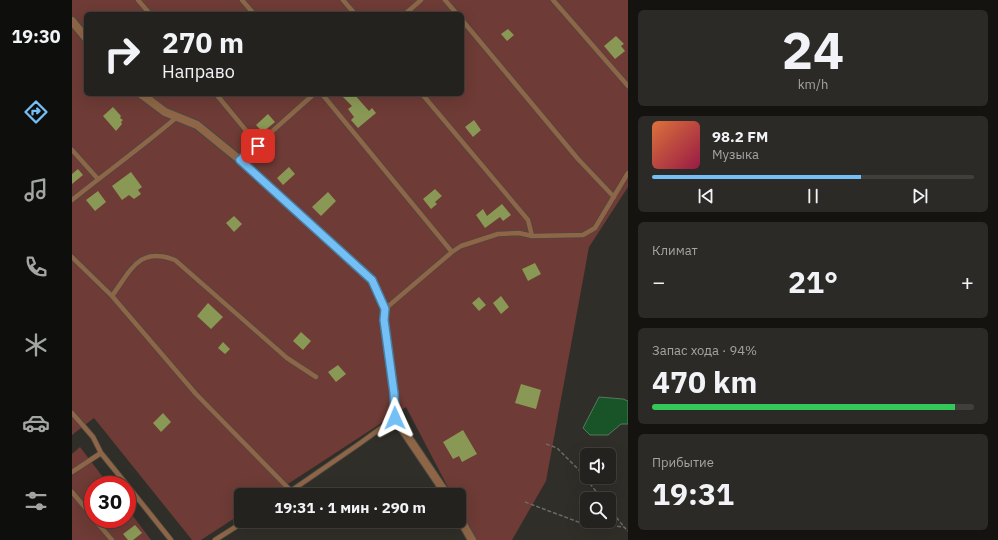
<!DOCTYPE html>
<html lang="ru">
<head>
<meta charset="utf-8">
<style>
	body { margin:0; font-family:"IBM Plex Sans",sans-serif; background:#2c2a27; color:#f1f3f6; height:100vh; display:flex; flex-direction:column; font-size:15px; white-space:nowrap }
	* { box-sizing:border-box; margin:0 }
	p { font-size:13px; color:#a3a4a4 }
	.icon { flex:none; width:22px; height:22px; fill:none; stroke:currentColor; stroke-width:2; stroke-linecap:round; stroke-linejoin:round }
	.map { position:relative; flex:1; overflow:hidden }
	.side { display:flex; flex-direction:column; gap:10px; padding:10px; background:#141310; width:370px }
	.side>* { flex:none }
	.guide { position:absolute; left:12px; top:12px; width:380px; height:84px; border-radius:6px; box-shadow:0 4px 16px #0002,0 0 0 1px #413f3c; background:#24221e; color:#f1f3f6; overflow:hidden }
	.buttons { position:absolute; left:508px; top:448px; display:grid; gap:8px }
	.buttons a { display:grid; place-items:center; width:36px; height:36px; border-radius:6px; background:#24221e; box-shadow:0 4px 16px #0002,0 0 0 1px #413f3c; font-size:20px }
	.speed { position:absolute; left:12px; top:476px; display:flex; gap:8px; font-size:20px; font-weight:700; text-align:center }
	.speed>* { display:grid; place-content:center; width:52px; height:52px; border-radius:50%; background:#24221e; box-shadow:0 4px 16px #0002,0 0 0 1px #413f3c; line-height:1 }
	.speed .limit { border:6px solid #d22; background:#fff; color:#111 }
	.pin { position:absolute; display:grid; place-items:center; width:34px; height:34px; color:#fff; margin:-17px; border-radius:8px; box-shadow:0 2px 6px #0006 }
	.me { position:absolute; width:44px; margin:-22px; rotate:359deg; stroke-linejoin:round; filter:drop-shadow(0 0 3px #0008) }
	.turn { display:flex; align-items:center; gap:14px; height:84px; padding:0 12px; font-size:18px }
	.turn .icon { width:52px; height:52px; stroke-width:2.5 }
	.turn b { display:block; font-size:28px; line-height:34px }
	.big { font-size:30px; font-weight:700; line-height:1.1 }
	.side .widget { flex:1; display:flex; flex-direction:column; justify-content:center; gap:6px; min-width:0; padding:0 14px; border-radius:6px; background:#2c2a27 }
	.side .dial { align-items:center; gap:0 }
	.dial b { font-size:52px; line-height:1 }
	.song { display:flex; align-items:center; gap:12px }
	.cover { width:48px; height:48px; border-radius:6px; background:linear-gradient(135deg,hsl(20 70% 55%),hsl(340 70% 35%)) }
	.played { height:4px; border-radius:2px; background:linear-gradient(90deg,#74c0f6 65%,#413f3c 65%) }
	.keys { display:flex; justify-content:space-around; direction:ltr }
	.heat { display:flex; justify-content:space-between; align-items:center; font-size:22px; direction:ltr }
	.charge { height:6px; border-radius:3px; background:linear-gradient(90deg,#34c759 94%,#413f3c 0) }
	.trip { position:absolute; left:162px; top:488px; width:232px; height:40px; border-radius:6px; background:#24221e; box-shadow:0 4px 16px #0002,0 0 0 1px #413f3c; font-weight:700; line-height:40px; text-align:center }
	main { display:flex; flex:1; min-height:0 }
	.tabs { display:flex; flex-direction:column; width:72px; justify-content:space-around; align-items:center; background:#0e0e0c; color:#a3a4a4 }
	.tabs .icon { width:28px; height:28px }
	.tabs .active { color:#74c0f6 }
	.tabs b { font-size:18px; color:#f1f3f6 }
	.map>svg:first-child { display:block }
	.green { fill:#6e3b36; fill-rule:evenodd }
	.water { fill:#195429; stroke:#527b5c }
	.building { fill:#8a9855 }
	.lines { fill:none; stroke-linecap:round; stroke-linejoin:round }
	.service-casing { stroke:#4b4943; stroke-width:6 }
	.minor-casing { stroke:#4b4943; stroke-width:10 }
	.path { stroke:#6c6a65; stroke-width:1.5; stroke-dasharray:4 2; stroke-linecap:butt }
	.service { stroke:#8e6546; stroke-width:4.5 }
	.minor { stroke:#8e6546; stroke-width:8 }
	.route-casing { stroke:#4b7da0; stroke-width:10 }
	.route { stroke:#74c0f6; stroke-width:7 }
</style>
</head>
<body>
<main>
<nav class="tabs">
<b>19:30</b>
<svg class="icon active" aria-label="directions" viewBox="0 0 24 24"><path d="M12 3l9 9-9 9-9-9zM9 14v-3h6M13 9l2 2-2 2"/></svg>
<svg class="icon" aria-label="music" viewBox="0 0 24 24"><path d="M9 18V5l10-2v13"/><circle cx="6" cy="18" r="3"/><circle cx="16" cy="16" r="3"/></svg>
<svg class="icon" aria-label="phone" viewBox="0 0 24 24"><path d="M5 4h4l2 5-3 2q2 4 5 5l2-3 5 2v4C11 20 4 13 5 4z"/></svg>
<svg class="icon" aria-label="climate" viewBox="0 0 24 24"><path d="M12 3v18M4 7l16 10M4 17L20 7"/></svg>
<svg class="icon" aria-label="car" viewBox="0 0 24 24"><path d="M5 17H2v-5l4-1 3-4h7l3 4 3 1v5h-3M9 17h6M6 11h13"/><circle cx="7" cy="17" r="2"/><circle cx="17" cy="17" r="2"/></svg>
<svg class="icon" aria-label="filters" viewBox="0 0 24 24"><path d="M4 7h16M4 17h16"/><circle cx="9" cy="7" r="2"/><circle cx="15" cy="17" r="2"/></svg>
</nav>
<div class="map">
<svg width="556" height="540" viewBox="0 0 556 540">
	<rect width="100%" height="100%" fill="#302e28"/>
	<path class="green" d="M 0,0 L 556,0 L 556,187 L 517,247 L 474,481 L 440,540 L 403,540 L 387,509 L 387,495 L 380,495 L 334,407 L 199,495 L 169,495 L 169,514 L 129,540 L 120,540 L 22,418 L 0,435 ZM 14,14 L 390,14 L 390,94 L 14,94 Z
		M 8,447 L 37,485 L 21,485 L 21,519 L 55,519 L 55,508 L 79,540 L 0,540 L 0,454 Z"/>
	<path class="water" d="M 527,397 L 551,399 L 556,401 L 556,424 L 549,424 L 536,435 L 518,435 L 511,428 Z"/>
	<path class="building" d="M 436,29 L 442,35 L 435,41 L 429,34 Z
		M 544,36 L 552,44 L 549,46 L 553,51 L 543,59 L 532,46 Z
		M 268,94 L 282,94 L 297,111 L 300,108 L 304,113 L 286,128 L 279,120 L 282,117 L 276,109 L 280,106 Z
		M 41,107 L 49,116 L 48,118 L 51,120 L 49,122 L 50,124 L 44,131 L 31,116 Z
		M 196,114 L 203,122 L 191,132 L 184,125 Z
		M 402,120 L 409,130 L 401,137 L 393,127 Z
		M 217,167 L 223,174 L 211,185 L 205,178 Z
		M 6,169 L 11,175 L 0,184 L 0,174 Z
		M 59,172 L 70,187 L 66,190 L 69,194 L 62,199 L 57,195 L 50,200 L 40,186 Z
		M 363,189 L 370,196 L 363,202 L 365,204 L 359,209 L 351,199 Z
		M 26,191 L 34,202 L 23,211 L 14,200 Z
		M 256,192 L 264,201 L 249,216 L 240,207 Z
		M 430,204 L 439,215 L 431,221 L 428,217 L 413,228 L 404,215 L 411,209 L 415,216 Z
		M 162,216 L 170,224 L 162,232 L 154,223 Z
		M 463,263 L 469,274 L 456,281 L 450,269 Z
		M 429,296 L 437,307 L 429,314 L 421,303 Z
		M 407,297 L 414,305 L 407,311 L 400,303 Z
		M 136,303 L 151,317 L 139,329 L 125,316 Z
		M 229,332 L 239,341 L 231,350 L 221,341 Z
		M 151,342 L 158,349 L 153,354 L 146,348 Z
		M 266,365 L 274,374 L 264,382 L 256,372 Z
		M 449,384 L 469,390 L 464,409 L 443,403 Z
		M 91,413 L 99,422 L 89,432 L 81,423 Z
		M 391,430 L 405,454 L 390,462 L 387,456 L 381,459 L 371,442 Z
		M 63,525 L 70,533 L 61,540 L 56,540 L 51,534 Z"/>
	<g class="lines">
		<g class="service-casing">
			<path id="service" d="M 66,0 L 78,14
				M 170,0 L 182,14
				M 271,0 L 283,14
				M 373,0 L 385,14
				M 481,0 L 556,86
				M 333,14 L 349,0
				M 390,20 L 506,159 L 542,197
				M 144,94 L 186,145
				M 250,94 L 380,252
				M 350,94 L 456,220 L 460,236
				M 0,150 L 26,179
				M 168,160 L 242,94
				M 0,200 C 35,172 71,146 105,117
				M 0,257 L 40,296 L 124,394 L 219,491
				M 40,296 C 59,270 67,246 103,260 L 215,358 L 244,377
				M 313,309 L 380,252 L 389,246 L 426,234 L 447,233 L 460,236 L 511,235 L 523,228 L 556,173
				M 0,413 L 21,437 L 29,453 L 55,485
				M 0,472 L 29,453
				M 55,485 L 99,540
				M 0,492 L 21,517
				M 213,495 L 287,444 L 323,418
				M 22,519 L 40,540
				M 143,540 L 173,521"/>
		</g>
		<g class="minor-casing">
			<path id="minor" d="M 0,21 L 14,38
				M 69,94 L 93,112 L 125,125 L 168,160 L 300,280 L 313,309 L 312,320 L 322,393 L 323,418 L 375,495
				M 387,517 L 400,540"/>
		</g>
		<path class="path" d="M 474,444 L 485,448 L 508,471 L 530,499
			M 453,502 L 509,523 L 552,527 L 556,531
			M 537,508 L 552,527"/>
		<use href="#service" class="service"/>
		<use href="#minor" class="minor"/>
	</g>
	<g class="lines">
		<g class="route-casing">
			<path id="route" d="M 186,146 L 168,160 L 300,280 L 313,309 L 312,320 L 322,393 L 323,418"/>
		</g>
		<use href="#route" class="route"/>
	</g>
</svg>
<div class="buttons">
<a><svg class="icon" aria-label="sound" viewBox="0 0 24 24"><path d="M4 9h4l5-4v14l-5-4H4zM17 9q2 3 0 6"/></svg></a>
<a><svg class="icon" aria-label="search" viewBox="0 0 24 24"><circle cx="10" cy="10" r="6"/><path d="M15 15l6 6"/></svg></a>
</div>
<div class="speed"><div class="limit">30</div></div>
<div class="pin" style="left:186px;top:146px;background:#d93025"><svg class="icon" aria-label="arrive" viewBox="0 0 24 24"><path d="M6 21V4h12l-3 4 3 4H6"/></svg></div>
<svg class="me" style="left:323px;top:418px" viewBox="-20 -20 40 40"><path d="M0-17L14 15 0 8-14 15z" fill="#74c0f6" stroke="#fff" stroke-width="4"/></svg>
<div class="trip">19:31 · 1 мин · 290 m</div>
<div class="guide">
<div class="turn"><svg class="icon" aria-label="right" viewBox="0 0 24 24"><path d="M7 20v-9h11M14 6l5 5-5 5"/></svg><div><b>270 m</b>Направо</div></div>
</div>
</div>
<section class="side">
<div class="widget dial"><b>24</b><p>km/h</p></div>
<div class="widget">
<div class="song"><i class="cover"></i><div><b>98.2 FM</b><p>Музыка</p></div></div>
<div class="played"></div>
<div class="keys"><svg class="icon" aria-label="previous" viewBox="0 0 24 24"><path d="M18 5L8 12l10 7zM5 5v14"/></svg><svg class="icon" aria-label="pause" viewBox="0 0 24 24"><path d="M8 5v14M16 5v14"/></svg><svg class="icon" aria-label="next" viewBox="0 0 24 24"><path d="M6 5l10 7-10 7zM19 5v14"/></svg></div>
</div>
<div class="widget"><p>Климат</p>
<div class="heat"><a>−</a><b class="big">21°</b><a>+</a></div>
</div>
<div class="widget"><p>Запас хода · 94%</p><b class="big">470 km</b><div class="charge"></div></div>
<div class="widget"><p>Прибытие</p><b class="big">19:31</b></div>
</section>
</main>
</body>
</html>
